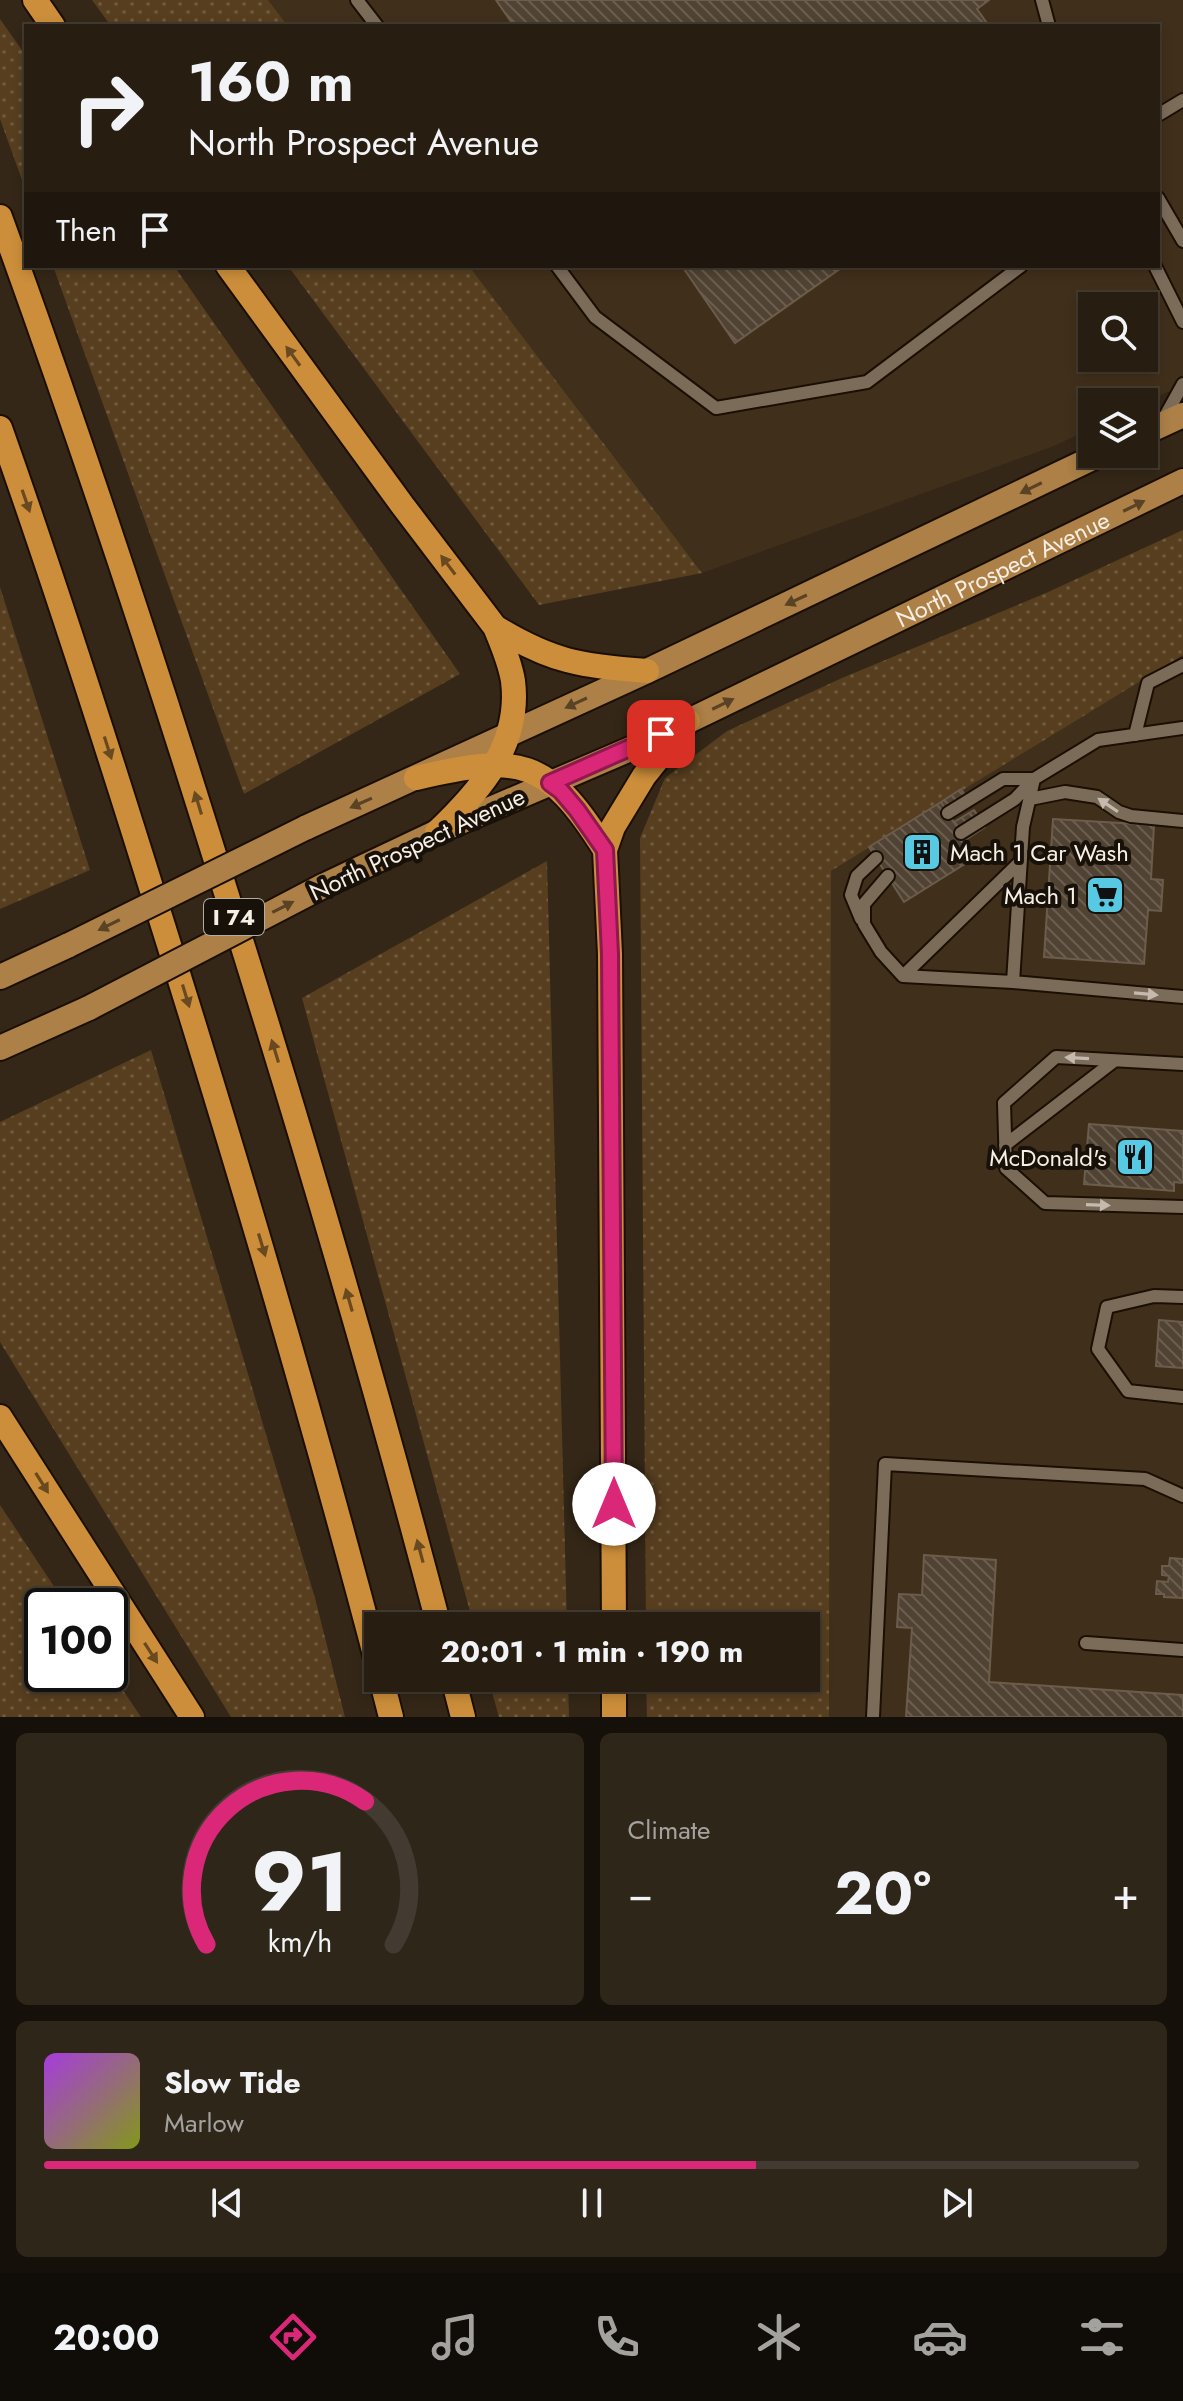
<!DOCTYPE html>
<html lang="en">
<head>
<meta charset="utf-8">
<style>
	body { margin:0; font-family:Jost,sans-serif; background:#2f261a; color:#f1f3f6; height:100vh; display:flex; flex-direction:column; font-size:30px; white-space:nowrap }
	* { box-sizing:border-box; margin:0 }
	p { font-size:26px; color:#a4a29f }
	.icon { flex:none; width:44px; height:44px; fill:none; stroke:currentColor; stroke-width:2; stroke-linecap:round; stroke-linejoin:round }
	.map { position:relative; height:1717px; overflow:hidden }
	.panel { display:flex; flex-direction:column; gap:16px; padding:16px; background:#151009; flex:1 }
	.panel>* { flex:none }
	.guide { position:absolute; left:24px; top:24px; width:1136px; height:244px; border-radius:0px; box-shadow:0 4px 12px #0003,0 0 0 2px #433b31; background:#271d11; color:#f1f3f6; overflow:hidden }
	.tools { position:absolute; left:1078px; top:292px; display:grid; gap:16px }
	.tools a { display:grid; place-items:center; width:80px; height:80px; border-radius:0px; background:#271d11; box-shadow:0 4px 12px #0003,0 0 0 2px #433b31; font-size:40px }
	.speed { position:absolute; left:24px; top:1588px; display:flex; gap:16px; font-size:40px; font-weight:700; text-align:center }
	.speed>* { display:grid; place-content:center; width:104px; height:104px; border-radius:50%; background:#271d11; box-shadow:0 4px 12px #0003,0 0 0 2px #433b31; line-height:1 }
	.speed .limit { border:4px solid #111; border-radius:12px; background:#fff; color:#111 }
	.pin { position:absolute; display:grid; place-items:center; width:68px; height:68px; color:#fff; margin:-34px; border-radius:16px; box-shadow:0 4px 12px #0006 }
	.me { position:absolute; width:88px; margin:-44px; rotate:0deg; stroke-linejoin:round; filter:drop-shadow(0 0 6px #0008) }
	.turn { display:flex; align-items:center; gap:28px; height:168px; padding:0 32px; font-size:36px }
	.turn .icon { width:104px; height:104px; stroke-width:2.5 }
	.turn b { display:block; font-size:56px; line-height:68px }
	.then { display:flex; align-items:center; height:76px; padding:0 32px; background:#0003; gap:16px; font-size:30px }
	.big { font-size:60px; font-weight:700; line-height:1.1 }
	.panel .widget { flex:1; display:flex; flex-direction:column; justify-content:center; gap:12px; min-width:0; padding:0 28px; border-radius:12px; background:#2f261a }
	.panel .dial { align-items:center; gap:0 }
	.dial svg { height:208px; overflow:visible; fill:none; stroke:#433b31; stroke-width:7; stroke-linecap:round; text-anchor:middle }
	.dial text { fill:#f1f3f6; stroke:none }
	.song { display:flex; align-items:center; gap:24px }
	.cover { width:96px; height:96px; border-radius:12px; background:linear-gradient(135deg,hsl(280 70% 55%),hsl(70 70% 35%)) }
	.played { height:8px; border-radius:4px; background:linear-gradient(90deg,#db2777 65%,#433b31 65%) }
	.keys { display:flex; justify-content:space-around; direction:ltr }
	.heat { display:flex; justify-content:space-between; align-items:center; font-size:44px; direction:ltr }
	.panel .tiles { flex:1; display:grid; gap:16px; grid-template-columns:1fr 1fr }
	.widget:last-child { grid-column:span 2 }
	.trip { position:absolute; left:364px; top:1612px; width:456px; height:80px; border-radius:0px; background:#271d11; box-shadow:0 4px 12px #0003,0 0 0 2px #433b31; font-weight:700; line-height:80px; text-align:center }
	.tabs { display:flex; height:128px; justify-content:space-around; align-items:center; background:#100c07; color:#a4a29f }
	.tabs .icon { width:56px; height:56px }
	.tabs .on { color:#db2777 }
	.tabs b { font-size:36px; color:#f1f3f6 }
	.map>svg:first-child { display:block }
	.built { fill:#402f1a; fill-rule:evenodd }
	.grass { fill:url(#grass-dots) }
	.building { fill:url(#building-back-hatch); stroke:#6b5c4b; stroke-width:2 }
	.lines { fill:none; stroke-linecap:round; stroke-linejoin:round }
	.lane-casing { stroke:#1b0f03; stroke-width:16 }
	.primary-casing { stroke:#1b0f03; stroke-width:28 }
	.highway-casing { stroke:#1b0f03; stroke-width:28 }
	.lane { stroke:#7b6c5a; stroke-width:12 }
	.primary { stroke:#ac8047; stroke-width:24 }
	.highway { stroke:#cc8e3a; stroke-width:24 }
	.primary-bridge-casing { stroke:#1b0f03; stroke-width:28; stroke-linecap:butt }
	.primary-bridge { stroke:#ac8047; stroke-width:24 }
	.oneway { fill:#684920 }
	.oneway2 { fill:#5a4325 }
	.oneway3 { fill:#c5baad }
	.route-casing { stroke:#8e194d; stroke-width:20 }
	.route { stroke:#db2777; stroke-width:14 }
	.labels { text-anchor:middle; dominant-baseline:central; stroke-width:8; stroke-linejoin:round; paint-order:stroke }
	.shield { fill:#17110a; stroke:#b4aca3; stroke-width:2 }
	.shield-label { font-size:22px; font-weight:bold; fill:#f7eee4 }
	.street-label { font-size:24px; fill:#f7eee4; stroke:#17110a }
	.poi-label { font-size:24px; fill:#f7eee4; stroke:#17110a; text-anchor:end }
</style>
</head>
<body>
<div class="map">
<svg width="1183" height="1717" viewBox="0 0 1183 1717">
	<defs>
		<pattern id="grass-dots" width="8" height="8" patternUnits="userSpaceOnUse" patternTransform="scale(2)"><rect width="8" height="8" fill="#573e1f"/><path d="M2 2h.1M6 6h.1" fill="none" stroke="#705a3f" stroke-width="1.8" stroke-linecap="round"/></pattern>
		<pattern id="building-back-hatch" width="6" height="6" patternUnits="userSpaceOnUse" patternTransform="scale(2)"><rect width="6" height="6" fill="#514333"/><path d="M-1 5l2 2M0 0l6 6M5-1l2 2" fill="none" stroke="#6b5e50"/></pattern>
	</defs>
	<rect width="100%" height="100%" fill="#342717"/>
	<path class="built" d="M 268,0 L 1183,0 L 1183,385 L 1144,403 L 1092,402 L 1092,428 L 1054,446 L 702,573 L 469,266 L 1158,266 L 1158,26 L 288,26 ZM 1092,306 L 1144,306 L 1144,358 L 1092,358 Z
		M 1183,655 L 1183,1717 L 829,1717 L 831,871 Z"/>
	<path class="grass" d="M 92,0 L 268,0 L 288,26 L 111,26 Z
		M 0,19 L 26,56 L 26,191 L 0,119 Z
		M 53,266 L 174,266 L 460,674 L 244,794 Z
		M 288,266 L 469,266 L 702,573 L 539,605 Z
		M 1183,530 L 1183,655 L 831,871 L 829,1717 L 647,1717 L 646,1678 L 806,1678 L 806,1626 L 646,1626 L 640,838 L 665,778 L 727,731 L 842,678 L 1046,593 Z
		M 0,587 L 90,870 L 0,909 Z
		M 547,861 L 567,1626 L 474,1626 L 302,998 Z
		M 151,1050 L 315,1598 L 345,1717 L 231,1717 L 0,1342 L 0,1122 Z
		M 0,1505 L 67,1606 L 42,1606 L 42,1674 L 110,1674 L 110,1671 L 141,1717 L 0,1717 Z
		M 488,1678 L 568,1678 L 569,1717 L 499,1717 Z"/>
	<path class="building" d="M 496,0 L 989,0 L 977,9 L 989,26 L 514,26 Z
		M 682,266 L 844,266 L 735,343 Z
		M 961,789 L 972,805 L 951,818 L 941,802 Z
		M 941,802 L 976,857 L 904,902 L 869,847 Z
		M 974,810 L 985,827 L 965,840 L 954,822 Z
		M 1053,819 L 1154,825 L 1151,879 L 1163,880 L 1161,911 L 1148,910 L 1144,964 L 1044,957 Z
		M 1089,1124 L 1183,1131 L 1183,1183 L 1174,1182 L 1174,1191 L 1084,1184 Z
		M 1159,1320 L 1183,1322 L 1183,1368 L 1156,1366 Z
		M 924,1555 L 996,1560 L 989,1682 L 1183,1695 L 1183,1717 L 906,1717 L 912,1628 L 897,1627 L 899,1594 L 922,1595 Z
		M 1170,1558 L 1183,1559 L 1183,1598 L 1164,1597 L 1164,1594 L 1156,1594 L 1157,1581 L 1168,1582 L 1169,1576 L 1162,1575 L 1162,1566 L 1169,1566 Z"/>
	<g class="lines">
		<g class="lane-casing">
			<path id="lane" d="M 357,0 L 377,26
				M 1042,0 L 1049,26
				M 1158,115 L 1183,100
				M 1158,198 L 1183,241
				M 557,266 L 595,317 L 716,408 L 867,382 L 1021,266
				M 1155,266 L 1183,322
				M 1163,420 L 1183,384
				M 1135,735 L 1148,683 L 1183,665
				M 1030,799 L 1065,792 L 1097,797 L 1119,812 L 1131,816 L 1183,821
				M 948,813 L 1003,779 L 1034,779
				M 961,833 L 1015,799 L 1032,781
				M 888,876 L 864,904 L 864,924 L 881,952 L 903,976 L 1013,982 L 1023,827 L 1034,779 L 1098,740 L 1183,728
				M 861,919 L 851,895 L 857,876 L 876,858
				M 903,976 L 1021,861
				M 1013,982 L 1183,997
				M 1183,1064 L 1056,1057 L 1004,1103 L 1006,1168 L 1045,1203 L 1183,1207
				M 1005,1145 L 1114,1061
				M 1183,1297 L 1154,1296 L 1107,1307 L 1098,1349 L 1128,1391 L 1183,1397
				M 1086,1643 L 1183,1650
				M 873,1717 L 885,1464 L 1145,1479 L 1183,1496"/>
		</g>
		<g class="primary-casing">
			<g id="primary">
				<path d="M 1144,433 L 1183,415"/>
				<path d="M 305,828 L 647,671 L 1101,454"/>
				<path id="s1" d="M 323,886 L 437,832 L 635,747 L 1183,481"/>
				<path d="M 0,977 L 69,945"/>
				<path d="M 0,1048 L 89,1008"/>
			</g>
		</g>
		<g class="highway-casing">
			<path id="highway" d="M 35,0 L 53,26
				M 0,217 C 82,442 157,670 228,899 C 304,1140 375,1382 439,1626
				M 228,266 L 403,506 L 495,627 C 502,644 510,662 513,681 C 521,745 480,791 437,832
				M 0,428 C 57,589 109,752 160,916 C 238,1164 312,1414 378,1666
				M 495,627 C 552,662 581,666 647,671
				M 416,778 C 519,754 547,757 605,850
				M 0,1417 L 192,1717
				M 614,1626 L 610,954 L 605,850 L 613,827 L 644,776 L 688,721
				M 381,1678 L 391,1717
				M 453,1678 L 463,1717
				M 614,1678 L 614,1717"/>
		</g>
		<use href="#lane" class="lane"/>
		<use href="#primary" class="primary"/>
		<use href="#highway" class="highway"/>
		<g class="primary-bridge-casing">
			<path id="primary-bridge" d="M 69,945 L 305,828
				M 89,1008 L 323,886"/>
		</g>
		<use href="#primary-bridge" class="primary-bridge"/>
	</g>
	<defs><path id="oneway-solid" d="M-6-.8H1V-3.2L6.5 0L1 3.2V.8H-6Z" transform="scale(2)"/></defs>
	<g class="oneway">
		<use href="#oneway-solid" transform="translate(293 356) rotate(-126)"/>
		<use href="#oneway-solid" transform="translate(26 501) rotate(71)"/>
		<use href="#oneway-solid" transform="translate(448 565) rotate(-127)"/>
		<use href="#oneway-solid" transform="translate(108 748) rotate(72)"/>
		<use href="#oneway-solid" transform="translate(198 803) rotate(-107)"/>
		<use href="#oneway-solid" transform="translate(186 996) rotate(73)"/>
		<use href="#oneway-solid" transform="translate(275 1051) rotate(-107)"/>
		<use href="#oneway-solid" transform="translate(262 1245) rotate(73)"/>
		<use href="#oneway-solid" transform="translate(349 1300) rotate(-106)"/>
		<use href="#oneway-solid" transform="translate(42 1483) rotate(58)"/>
		<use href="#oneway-solid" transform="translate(420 1551) rotate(-105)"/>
		<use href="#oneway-solid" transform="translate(151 1653) rotate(57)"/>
	</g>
	<g class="oneway2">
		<use href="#oneway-solid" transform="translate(1031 488) rotate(154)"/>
		<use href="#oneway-solid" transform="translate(1134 506) rotate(-26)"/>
		<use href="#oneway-solid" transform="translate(796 600) rotate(155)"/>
		<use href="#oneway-solid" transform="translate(576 703) rotate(155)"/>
		<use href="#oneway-solid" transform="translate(723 704) rotate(-26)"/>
		<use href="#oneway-solid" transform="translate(361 803) rotate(156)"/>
		<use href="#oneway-solid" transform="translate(283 907) rotate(-27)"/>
		<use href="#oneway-solid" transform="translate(109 925) rotate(154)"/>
	</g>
	<g class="oneway3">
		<use href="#oneway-solid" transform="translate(1108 805) rotate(-146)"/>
		<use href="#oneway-solid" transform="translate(1146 994) rotate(5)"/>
		<use href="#oneway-solid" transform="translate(1077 1058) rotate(-177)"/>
		<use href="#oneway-solid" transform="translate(1098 1205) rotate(2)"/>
	</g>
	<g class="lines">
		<g class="route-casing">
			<path id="route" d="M 614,1504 L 610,954 L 605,850 L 577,810 L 561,791 L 550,783 L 661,734"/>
		</g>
		<use href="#route" class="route"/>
	</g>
	<defs>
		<g id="building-square" transform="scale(2)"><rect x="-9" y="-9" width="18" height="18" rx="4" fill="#57c9e2" stroke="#17110a"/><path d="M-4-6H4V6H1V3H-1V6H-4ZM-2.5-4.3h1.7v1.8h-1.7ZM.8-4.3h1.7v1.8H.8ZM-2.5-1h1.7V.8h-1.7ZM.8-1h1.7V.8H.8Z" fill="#111"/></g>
		<g id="supermarket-square" transform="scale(2)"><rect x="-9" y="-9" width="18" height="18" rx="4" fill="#57c9e2" stroke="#17110a"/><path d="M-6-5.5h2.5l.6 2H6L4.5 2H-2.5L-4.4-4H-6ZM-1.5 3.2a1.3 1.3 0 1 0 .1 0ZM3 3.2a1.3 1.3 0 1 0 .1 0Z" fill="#111"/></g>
		<g id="restaurant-square" transform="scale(2)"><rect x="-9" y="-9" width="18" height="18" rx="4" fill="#57c9e2" stroke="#17110a"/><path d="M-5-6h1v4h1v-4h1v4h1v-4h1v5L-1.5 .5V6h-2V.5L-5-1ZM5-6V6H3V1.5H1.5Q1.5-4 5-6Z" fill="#111"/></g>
	</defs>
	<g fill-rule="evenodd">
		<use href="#building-square" x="922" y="852"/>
		<use href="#supermarket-square" x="1105" y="895"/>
		<use href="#restaurant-square" x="1135" y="1157"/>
	</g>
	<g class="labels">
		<rect class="shield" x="204" y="899" width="60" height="36" rx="6"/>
		<g class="shield-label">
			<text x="234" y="917">I 74</text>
		</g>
		<g class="street-label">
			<text stroke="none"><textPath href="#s1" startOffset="750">North Prospect Avenue</textPath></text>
			<text transform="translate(417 844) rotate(-25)">North Prospect Avenue</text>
		</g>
		<g class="poi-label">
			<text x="950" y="852" text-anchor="start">Mach 1 Car Wash</text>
			<text x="1077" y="895">Mach 1</text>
			<text x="1107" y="1157">McDonald's</text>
		</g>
	</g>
</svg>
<div class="tools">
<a><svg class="icon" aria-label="search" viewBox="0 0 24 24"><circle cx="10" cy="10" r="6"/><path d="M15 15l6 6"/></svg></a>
<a><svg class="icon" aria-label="layers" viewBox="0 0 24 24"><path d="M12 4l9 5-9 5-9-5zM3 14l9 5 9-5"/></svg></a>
</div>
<div class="speed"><div class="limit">100</div></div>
<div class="pin" style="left:661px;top:734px;background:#d93025"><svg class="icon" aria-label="arrive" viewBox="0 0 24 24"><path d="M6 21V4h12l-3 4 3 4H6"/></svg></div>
<svg class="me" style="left:614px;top:1504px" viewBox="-20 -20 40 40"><circle r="19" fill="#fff"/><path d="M0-13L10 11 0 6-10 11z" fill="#db2777"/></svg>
<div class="trip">20:01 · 1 min · 190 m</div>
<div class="guide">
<div class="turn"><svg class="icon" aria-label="right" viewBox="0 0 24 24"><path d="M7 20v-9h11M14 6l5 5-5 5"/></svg><div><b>160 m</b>North Prospect Avenue</div></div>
<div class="then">Then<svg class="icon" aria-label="arrive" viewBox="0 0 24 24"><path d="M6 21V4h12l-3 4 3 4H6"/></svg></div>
</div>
</div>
<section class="panel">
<div class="tiles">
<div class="widget dial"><svg viewBox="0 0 100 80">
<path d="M14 69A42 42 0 1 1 86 69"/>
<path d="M14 69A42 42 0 0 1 75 14" stroke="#db2777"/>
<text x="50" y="56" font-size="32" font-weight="700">91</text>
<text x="50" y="72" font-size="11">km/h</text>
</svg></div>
<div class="widget"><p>Climate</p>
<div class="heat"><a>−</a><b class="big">20°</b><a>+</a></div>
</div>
<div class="widget">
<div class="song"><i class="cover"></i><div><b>Slow Tide</b><p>Marlow</p></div></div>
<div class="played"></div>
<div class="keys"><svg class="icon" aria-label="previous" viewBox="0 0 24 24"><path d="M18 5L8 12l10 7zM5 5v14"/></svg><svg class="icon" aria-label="pause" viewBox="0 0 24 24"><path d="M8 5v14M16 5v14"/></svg><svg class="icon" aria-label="next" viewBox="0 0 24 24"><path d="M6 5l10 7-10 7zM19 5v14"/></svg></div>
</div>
</div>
</section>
<nav class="tabs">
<b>20:00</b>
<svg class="icon on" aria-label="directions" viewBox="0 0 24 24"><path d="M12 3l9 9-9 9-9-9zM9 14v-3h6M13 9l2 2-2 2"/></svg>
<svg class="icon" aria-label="music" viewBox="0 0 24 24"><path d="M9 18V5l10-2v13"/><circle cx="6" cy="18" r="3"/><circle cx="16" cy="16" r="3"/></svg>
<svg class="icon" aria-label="phone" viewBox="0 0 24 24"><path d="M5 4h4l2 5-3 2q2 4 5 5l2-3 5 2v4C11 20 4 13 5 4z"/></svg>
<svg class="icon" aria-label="climate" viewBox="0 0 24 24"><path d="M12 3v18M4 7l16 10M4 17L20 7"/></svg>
<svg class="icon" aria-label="car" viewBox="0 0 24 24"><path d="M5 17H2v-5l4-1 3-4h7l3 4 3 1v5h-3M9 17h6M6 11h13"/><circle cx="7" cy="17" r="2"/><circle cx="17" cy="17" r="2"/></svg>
<svg class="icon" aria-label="filters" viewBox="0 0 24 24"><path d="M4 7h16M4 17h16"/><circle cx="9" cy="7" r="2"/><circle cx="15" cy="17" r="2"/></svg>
</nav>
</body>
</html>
